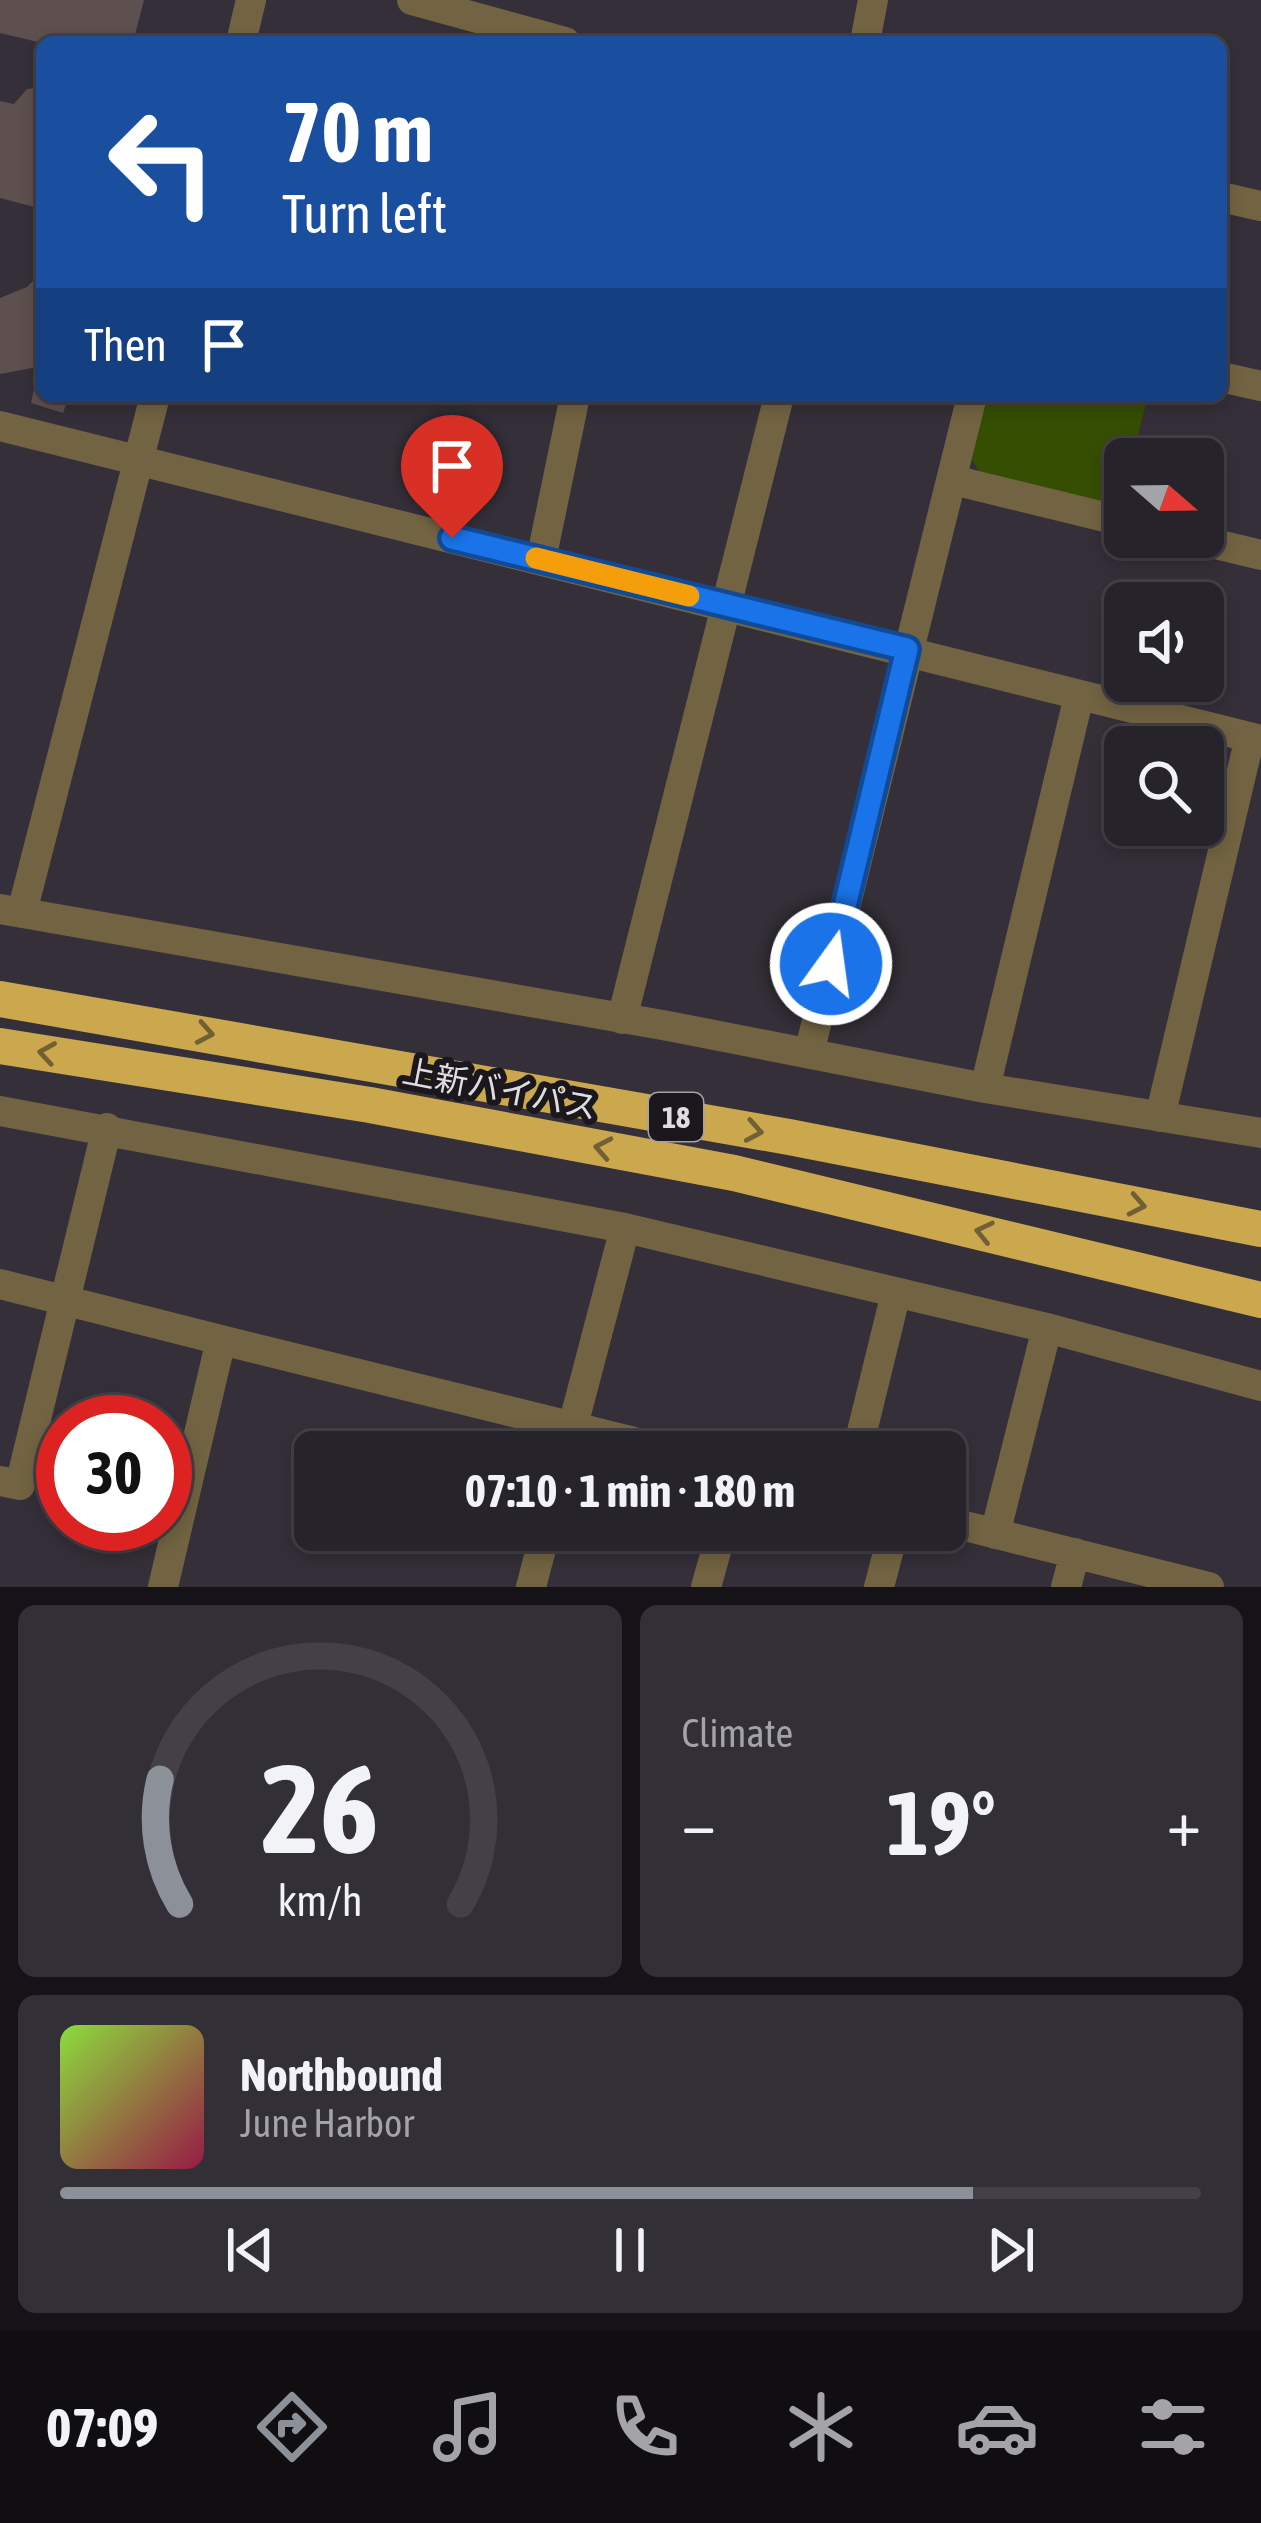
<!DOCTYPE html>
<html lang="en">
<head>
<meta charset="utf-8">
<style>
	body { margin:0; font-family:"Asap Condensed","Noto Sans JP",sans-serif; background:#332f36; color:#f1f3f6; height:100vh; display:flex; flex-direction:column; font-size:45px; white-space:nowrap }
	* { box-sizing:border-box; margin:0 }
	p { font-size:39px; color:#a4a4a8 }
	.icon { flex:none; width:66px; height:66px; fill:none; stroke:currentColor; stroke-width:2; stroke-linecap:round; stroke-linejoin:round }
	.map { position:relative; height:1587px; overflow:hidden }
	.drawer { display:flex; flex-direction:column; gap:18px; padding:18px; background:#151317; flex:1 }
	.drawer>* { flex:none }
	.guide { position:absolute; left:36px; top:36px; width:1191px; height:366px; border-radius:18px; box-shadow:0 6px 18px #0003,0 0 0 3px #434047; background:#1a4fa0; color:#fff; overflow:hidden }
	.needle { width:78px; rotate:110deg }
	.buttons { position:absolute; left:1104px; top:438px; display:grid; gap:24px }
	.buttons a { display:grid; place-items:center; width:120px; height:120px; border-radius:18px; background:#27232a; box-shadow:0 6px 18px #0003,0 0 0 3px #434047; font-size:60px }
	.speed { position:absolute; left:36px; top:1395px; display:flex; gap:24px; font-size:60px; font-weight:700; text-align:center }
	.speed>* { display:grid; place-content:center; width:156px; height:156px; border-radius:50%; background:#27232a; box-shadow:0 6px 18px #0003,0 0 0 3px #434047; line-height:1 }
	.speed .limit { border:18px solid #d22; background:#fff; color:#111 }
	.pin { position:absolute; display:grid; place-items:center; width:102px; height:102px; color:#fff; margin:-123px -51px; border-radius:50% 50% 50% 0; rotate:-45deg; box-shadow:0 0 12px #0007 }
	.pin .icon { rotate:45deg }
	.me { position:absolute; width:132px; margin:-66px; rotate:14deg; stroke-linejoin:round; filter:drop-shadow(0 0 9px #0008) }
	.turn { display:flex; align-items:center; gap:42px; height:252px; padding:0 48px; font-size:54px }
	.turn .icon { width:156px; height:156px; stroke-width:2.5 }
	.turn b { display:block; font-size:84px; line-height:102px }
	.then { display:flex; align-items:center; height:114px; padding:0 48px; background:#0003; gap:24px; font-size:45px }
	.big { font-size:90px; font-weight:700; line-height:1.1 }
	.drawer .widget { flex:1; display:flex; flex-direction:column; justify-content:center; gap:18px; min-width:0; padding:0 42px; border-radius:18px; background:#332f36 }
	.drawer .dial { align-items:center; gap:0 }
	.dial svg { height:312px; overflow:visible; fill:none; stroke:#434047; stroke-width:7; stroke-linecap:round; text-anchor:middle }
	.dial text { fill:#f1f3f6; stroke:none }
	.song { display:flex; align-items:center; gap:36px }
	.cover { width:144px; height:144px; border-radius:18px; background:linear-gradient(135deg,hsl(90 70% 55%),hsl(340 70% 35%)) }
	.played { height:12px; border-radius:6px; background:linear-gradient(90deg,#8c9099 80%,#434047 80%) }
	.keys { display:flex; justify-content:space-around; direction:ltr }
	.heat { display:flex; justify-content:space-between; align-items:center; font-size:66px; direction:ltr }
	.drawer .tiles { flex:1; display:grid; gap:18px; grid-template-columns:1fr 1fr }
	.widget:last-child { grid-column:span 2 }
	.trip { position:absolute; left:294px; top:1431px; width:672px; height:120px; border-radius:18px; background:#27232a; box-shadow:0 6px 18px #0003,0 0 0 3px #434047; font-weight:700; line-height:120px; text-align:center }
	.dock { display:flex; height:192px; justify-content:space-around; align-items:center; background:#100e11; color:#a4a4a8 }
	.dock .icon { width:84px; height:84px }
	.dock .on { color:#8c9099 }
	.dock b { font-size:54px; color:#f1f3f6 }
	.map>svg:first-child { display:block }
	.green { fill:#354e02 }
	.building { fill:#5d504f }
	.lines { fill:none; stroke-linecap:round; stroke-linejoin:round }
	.minor { stroke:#726442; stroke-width:30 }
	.highway { stroke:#cba74e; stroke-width:36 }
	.oneway { stroke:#726035 }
	.route-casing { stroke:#114b97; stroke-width:30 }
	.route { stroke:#1a73e8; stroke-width:21 }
	.slow { stroke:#f59e0b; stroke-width:21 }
	.labels { text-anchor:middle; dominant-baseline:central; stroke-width:12; stroke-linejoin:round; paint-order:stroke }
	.shield { fill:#1a181c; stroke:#a4a1a7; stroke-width:3 }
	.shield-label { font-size:30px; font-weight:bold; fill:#dfdce2 }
	.street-label { font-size:33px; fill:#dfdce2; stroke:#1a181c }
</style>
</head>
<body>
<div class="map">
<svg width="1261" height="1587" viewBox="0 0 1261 1587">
	<rect width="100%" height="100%" fill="#342f38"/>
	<path class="green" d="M 986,396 L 1148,396 L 1132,459 L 1125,459 L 1125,486 L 1119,509 L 980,473 L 972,460 Z"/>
	<path class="building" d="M 0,0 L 144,0 L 133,42 L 42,43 L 0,33 Z
		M 42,87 L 42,209 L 0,198 L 0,101 L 14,104 L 27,89 Z
		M 42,272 L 42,377 L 37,367 L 0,374 L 0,298 L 27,287 Z
		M 35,384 L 42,386 L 42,396 L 69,396 L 63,413 L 31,403 Z"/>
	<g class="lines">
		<path class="minor" d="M 412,0 L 565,42
			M 241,42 L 251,0
			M 865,42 L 873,0
			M 1221,197 L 1261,206
			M 1221,377 L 1261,386
			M 0,426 L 1261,740
			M 953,480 L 1125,522
			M 1186,537 L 1261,555
			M 541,560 L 575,396
			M 0,909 L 668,1026 L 985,1088 L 1261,1133
			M 22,912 L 155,396
			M 622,1019 L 779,396
			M 809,1053 L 972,396
			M 985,1088 L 1079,696
			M 0,1111 L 625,1228 L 566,1452
			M 1160,1117 L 1250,737
			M 625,1228 L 1047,1328 L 1261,1386
			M 0,1284 L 221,1340
			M 857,1452 L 896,1293
			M 0,1481 L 20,1485 L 107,1128
			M 945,1521 L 1209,1587
			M 995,1534 L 1047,1328
			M 163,1587 L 221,1340 L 675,1452
			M 531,1587 L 546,1530
			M 706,1587 L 722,1530
			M 879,1587 L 894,1530
			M 1066,1587 L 1075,1553"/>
		<path class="highway" d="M 0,999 L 789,1137 L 1261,1229
			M 0,1046 L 370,1105 L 734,1173 L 1261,1300"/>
	</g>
	<defs><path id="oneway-chevron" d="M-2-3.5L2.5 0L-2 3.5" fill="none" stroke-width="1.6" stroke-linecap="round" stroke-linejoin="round" transform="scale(3)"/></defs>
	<g class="oneway">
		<use href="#oneway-chevron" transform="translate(205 1033) rotate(10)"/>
		<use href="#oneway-chevron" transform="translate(47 1053) rotate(-171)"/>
		<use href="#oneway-chevron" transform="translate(754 1131) rotate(10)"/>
		<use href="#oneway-chevron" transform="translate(603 1148) rotate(-169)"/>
		<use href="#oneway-chevron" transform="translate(1137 1205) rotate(11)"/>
		<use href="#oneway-chevron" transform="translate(984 1232) rotate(-167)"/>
	</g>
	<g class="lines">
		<g class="route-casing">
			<path id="route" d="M 452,538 L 907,649 L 831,964"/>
		</g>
		<use href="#route" class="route"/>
		<path class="slow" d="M 536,558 L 689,596"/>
	</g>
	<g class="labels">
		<rect class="shield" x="649" y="1093" width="54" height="48" rx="9"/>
		<g class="shield-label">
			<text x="676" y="1117">18</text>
		</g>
		<g class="street-label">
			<text transform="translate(500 1089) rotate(11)">上新バイパス</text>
		</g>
	</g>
</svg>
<div class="buttons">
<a><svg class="needle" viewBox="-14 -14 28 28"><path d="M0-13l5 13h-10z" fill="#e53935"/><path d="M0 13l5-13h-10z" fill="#a4a4a8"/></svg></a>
<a><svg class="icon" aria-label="sound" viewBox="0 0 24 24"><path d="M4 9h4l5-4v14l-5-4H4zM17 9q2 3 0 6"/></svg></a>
<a><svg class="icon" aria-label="search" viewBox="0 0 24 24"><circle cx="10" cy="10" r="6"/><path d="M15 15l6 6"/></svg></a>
</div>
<div class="speed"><div class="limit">30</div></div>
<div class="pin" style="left:452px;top:538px;background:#d93025"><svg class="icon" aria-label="arrive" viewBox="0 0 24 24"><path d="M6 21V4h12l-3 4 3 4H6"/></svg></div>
<svg class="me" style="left:831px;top:964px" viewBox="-20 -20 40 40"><circle r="17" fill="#1a73e8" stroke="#fff" stroke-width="3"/><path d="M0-11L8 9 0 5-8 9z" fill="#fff"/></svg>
<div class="trip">07:10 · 1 min · 180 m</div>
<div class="guide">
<div class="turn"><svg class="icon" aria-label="left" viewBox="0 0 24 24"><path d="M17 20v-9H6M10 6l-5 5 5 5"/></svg><div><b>70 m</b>Turn left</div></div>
<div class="then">Then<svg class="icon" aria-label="arrive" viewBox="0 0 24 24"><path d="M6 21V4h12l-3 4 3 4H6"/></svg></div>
</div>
</div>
<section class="drawer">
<div class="tiles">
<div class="widget dial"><svg viewBox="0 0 100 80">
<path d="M14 69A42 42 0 1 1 86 69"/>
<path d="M14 69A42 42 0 0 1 9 37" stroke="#8c9099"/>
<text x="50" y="56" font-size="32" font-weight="700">26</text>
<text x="50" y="72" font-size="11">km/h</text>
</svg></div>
<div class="widget"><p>Climate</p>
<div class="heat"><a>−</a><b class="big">19°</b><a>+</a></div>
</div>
<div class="widget">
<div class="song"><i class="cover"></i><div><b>Northbound</b><p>June Harbor</p></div></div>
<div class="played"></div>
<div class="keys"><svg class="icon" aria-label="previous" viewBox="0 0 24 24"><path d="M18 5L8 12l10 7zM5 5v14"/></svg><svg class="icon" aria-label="pause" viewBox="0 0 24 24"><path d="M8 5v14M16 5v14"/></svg><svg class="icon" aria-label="next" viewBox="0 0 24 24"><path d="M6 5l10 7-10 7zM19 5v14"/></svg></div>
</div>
</div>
</section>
<nav class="dock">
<b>07:09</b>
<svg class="icon on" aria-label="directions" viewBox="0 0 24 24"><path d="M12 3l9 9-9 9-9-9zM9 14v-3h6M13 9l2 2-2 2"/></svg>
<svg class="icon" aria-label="music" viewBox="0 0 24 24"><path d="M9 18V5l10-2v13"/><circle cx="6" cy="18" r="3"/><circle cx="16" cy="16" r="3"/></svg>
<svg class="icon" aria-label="phone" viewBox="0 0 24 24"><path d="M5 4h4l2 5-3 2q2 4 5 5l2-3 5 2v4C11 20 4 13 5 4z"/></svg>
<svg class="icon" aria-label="climate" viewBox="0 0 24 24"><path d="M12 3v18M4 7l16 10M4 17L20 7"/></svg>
<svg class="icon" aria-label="car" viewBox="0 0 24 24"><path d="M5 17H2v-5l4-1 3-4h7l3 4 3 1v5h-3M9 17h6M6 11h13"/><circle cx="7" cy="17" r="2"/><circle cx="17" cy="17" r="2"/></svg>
<svg class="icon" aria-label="filters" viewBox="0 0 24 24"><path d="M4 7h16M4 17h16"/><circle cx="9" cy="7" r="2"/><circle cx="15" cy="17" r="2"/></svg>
</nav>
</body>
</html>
